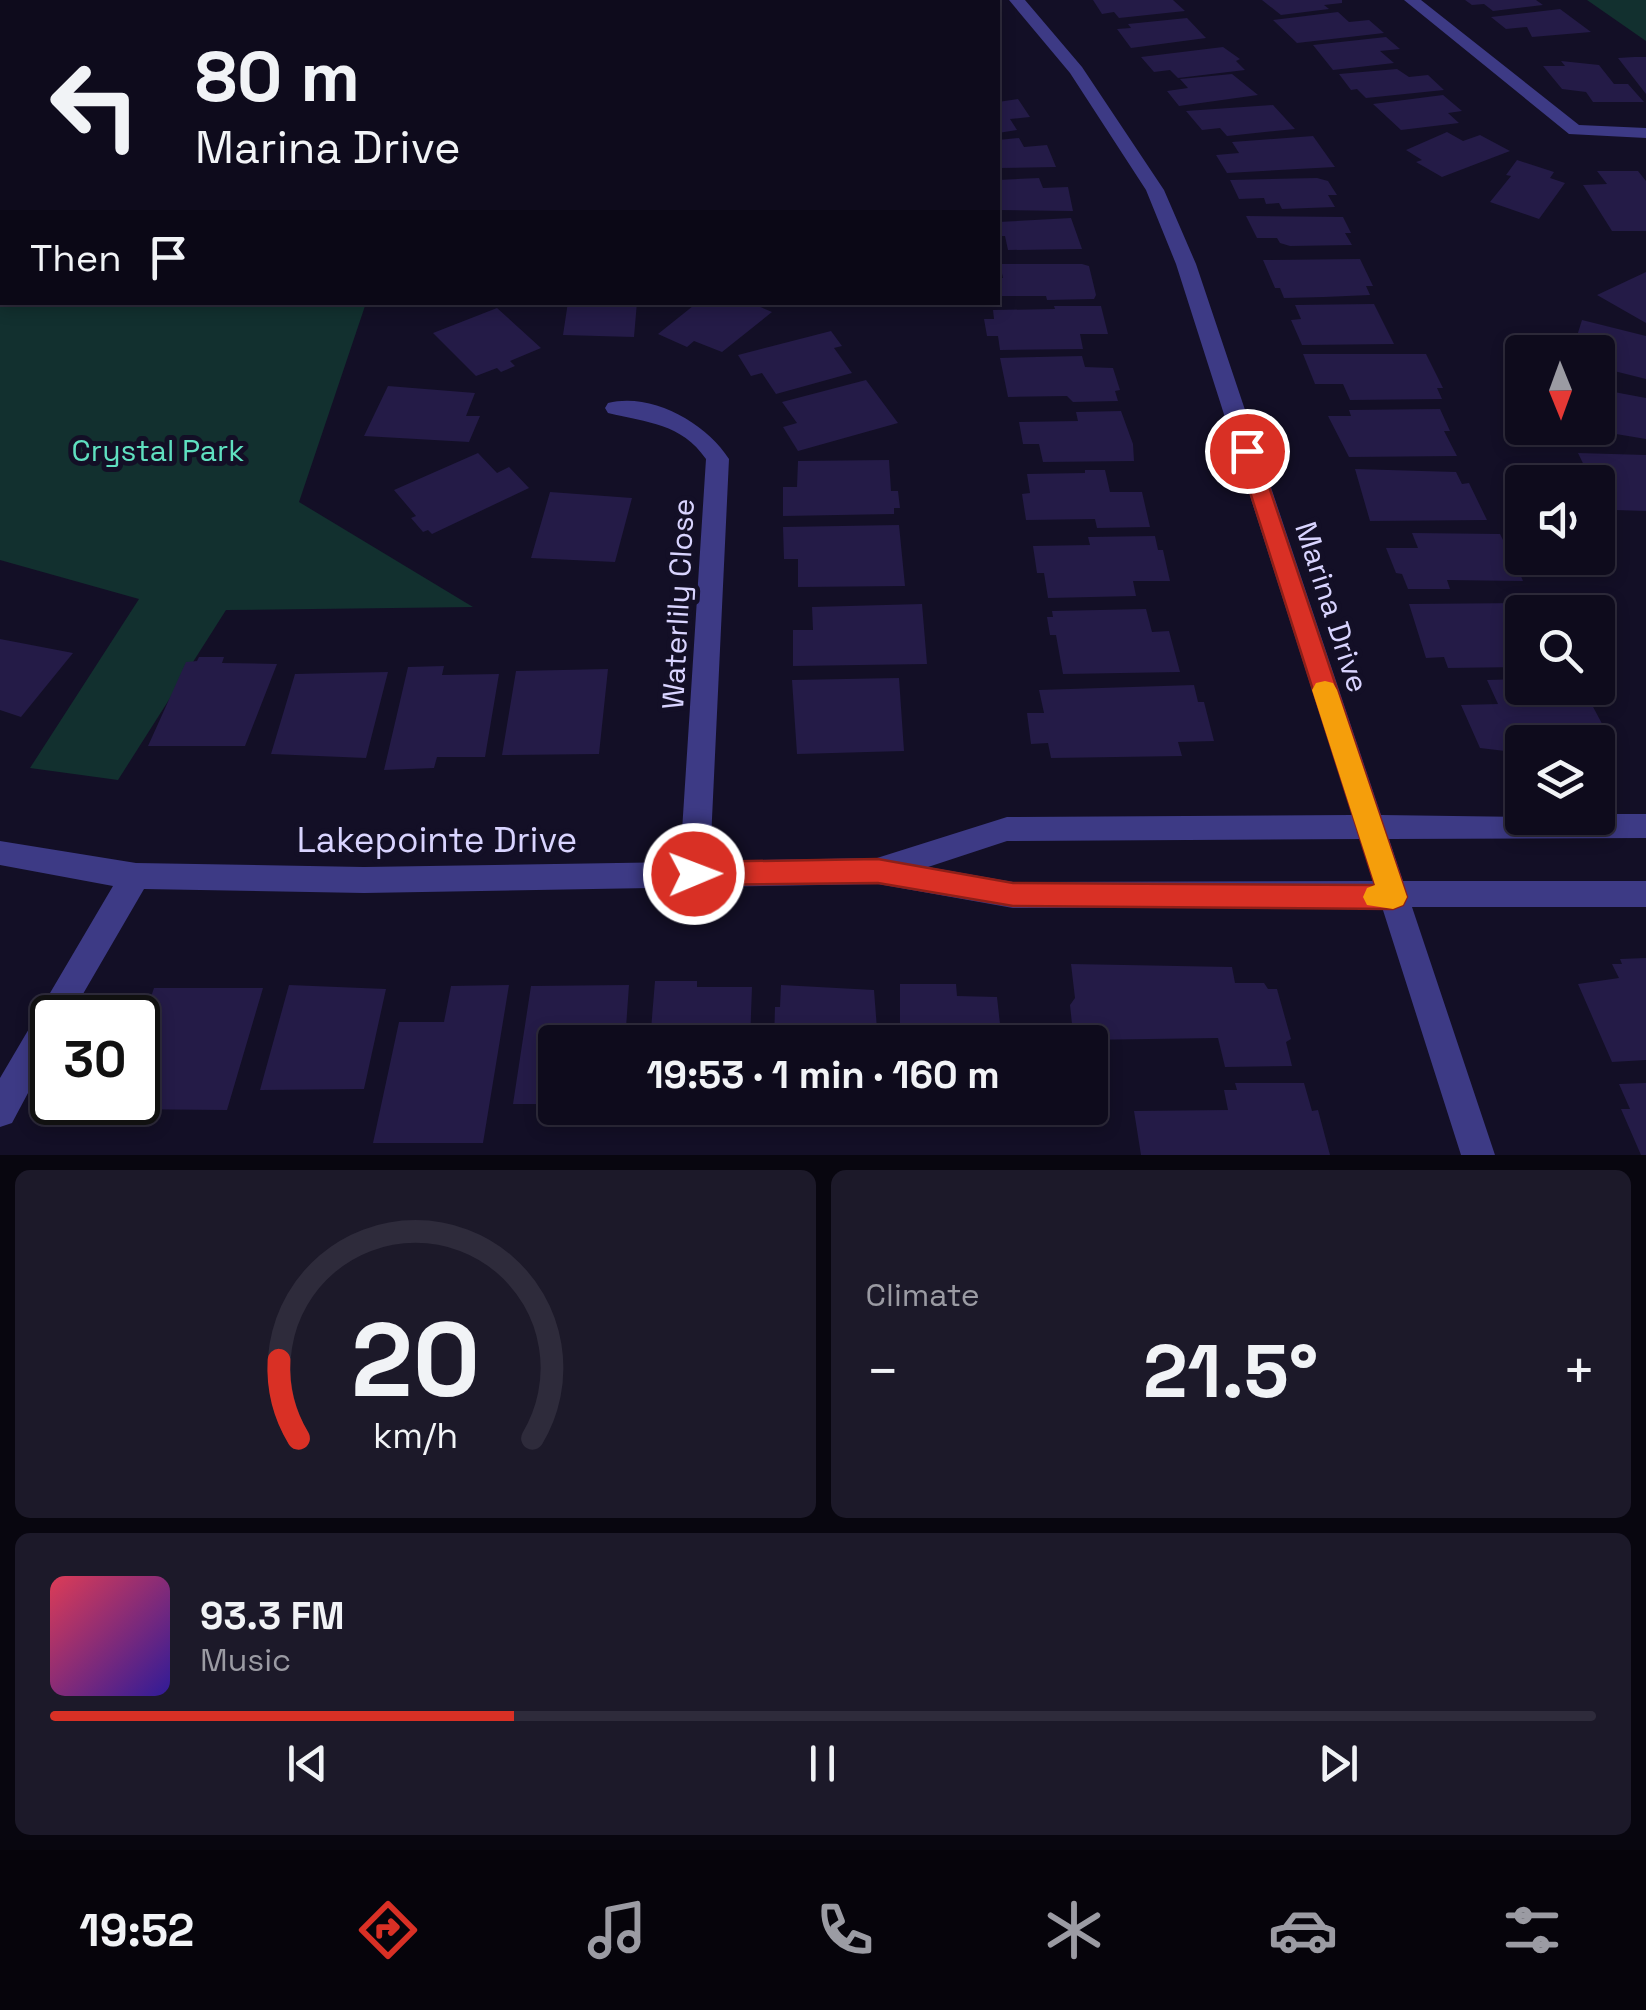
<!DOCTYPE html>
<html lang="en">
<head>
<meta charset="utf-8">
<style>
	body { margin:0; font-family:"Space Grotesk",sans-serif; background:#1c1929; color:#f1f3f6; height:100vh; display:flex; flex-direction:column; font-size:38px; white-space:nowrap }
	* { box-sizing:border-box; margin:0 }
	p { font-size:32px; color:#9b9ba3 }
	.icon { flex:none; width:55px; height:55px; fill:none; stroke:currentColor; stroke-width:2; stroke-linecap:round; stroke-linejoin:round }
	.map { position:relative; height:1155px; overflow:hidden }
	.side { display:flex; flex-direction:column; gap:15px; padding:15px; background:#08060f; flex:1 }
	.side>* { flex:none }
	.guide { position:absolute; left:0px; top:0px; width:1000px; height:305px; box-shadow:0 5px 15px #0003,0 0 0 2px #2e2b3b; background:#0e0b1c; color:#f1f3f6; overflow:hidden }
	.needle { width:65px; rotate:179deg }
	.tools { position:absolute; left:1505px; top:335px; display:grid; gap:20px }
	.tools a { display:grid; place-items:center; width:110px; height:110px; border-radius:10px; background:#0e0b1c; box-shadow:0 5px 15px #0003,0 0 0 2px #2e2b3b; font-size:50px }
	.speed { position:absolute; left:30px; top:995px; display:flex; gap:20px; font-size:50px; font-weight:700; text-align:center }
	.speed>* { display:grid; place-content:center; width:130px; height:130px; border-radius:50%; background:#0e0b1c; box-shadow:0 5px 15px #0003,0 0 0 2px #2e2b3b; line-height:1 }
	.speed .limit { border:5px solid #111; border-radius:15px; background:#fff; color:#111 }
	.pin { position:absolute; display:grid; place-items:center; width:85px; height:85px; color:#fff; margin:-42px; border:5px solid #fff; border-radius:50%; box-shadow:0 2px 10px #0007 }
	.me { position:absolute; width:110px; margin:-55px; rotate:89deg; stroke-linejoin:round; filter:drop-shadow(0 0 8px #0008) }
	.turn { display:flex; align-items:center; gap:35px; height:210px; padding:0 30px; font-size:45px }
	.turn .icon { width:130px; height:130px; stroke-width:2.5 }
	.turn b { display:block; font-size:70px; line-height:85px }
	.then { display:flex; align-items:center; height:95px; padding:0 30px; background:#0003; gap:20px; font-size:38px }
	.big { font-size:75px; font-weight:600; line-height:1.1 }
	.side .tile { flex:1; display:flex; flex-direction:column; justify-content:center; gap:15px; min-width:0; padding:0 35px; border-radius:15px; background:#1c1929 }
	.side .dial { align-items:center; gap:0 }
	.dial svg { height:260px; overflow:visible; fill:none; stroke:#2e2b3b; stroke-width:7; stroke-linecap:round; text-anchor:middle }
	.dial text { fill:#f1f3f6; stroke:none }
	.song { display:flex; align-items:center; gap:30px }
	.cover { width:120px; height:120px; border-radius:15px; background:linear-gradient(135deg,hsl(350 70% 55%),hsl(250 70% 35%)) }
	.played { height:10px; border-radius:5px; background:linear-gradient(90deg,#d93025 30%,#2e2b3b 30%) }
	.keys { display:flex; justify-content:space-around; direction:ltr }
	.heat { display:flex; justify-content:space-between; align-items:center; font-size:55px; direction:ltr }
	.side .tiles { flex:1; display:grid; gap:15px; grid-template-columns:1fr 1fr }
	.tile:last-child { grid-column:span 2 }
	.trip { position:absolute; left:538px; top:1025px; width:570px; height:100px; border-radius:10px; background:#0e0b1c; box-shadow:0 5px 15px #0003,0 0 0 2px #2e2b3b; font-weight:600; line-height:100px; text-align:center }
	.dock { display:flex; height:160px; justify-content:space-around; align-items:center; background:#06040b; color:#9b9ba3 }
	.dock .icon { width:70px; height:70px }
	.dock .active { color:#d93025 }
	.dock b { font-size:45px; color:#f1f3f6 }
	.map>svg:first-child { display:block }
	.green { fill:#12302f }
	.building { fill:#241b47 }
	.lines { fill:none; stroke-linecap:round; stroke-linejoin:round }
	.street { fill:#3d3a85; fill-rule:evenodd }
	.route { fill:#d93025; stroke:#8d1f18; stroke-width:2.5 }
	.slow { fill:#f59e0b }
	.labels { text-anchor:middle; dominant-baseline:central; stroke-width:10; stroke-linejoin:round; paint-order:stroke }
	.park-label { font-size:30px; fill:#5fe0c0; stroke:#130f26 }
	.street-label { font-size:30px; fill:#d9d4ff; stroke:#130f26 }
	.near-street-label { font-size:35px; fill:#d9d4ff; stroke:#130f26 }
</style>
</head>
<body>
<div class="map">
<svg width="1646" height="1155" viewBox="0 0 1646 1155">
	<rect width="100%" height="100%" fill="#130f26"/>
	<path class="green" d="M 1587,0 L 1646,0 L 1646,41 Z
		M 0,270 L 2,302 L 366,303 L 299,502 L 473,607 L 226,610 L 118,780 L 30,768 L 139,599 L 0,560 Z"/>
	<path class="building" d="M 1093,0 L 1173,0 L 1185,11 L 1119,18 L 1114,12 L 1102,14 Z
		M 1262,0 L 1342,0 L 1342,3 L 1324,5 L 1329,9 L 1281,15 Z
		M 1465,0 L 1536,0 L 1543,5 L 1493,11 L 1484,4 L 1472,5 Z
		M 1560,9 L 1591,32 L 1532,37 L 1527,27 L 1506,29 L 1491,17 Z
		M 1338,12 L 1349,22 L 1369,20 L 1384,33 L 1297,43 L 1273,20 Z
		M 1187,18 L 1206,38 L 1131,48 L 1117,29 L 1131,28 L 1128,24 Z
		M 1386,37 L 1400,49 L 1380,51 L 1394,63 L 1333,70 L 1313,45 Z
		M 1223,47 L 1240,59 L 1236,61 L 1245,70 L 1178,78 L 1170,70 L 1154,72 L 1141,57 Z
		M 1634,57 L 1646,57 L 1646,94 L 1618,58 Z
		M 1561,61 L 1599,65 L 1614,84 L 1628,84 L 1644,102 L 1593,102 L 1586,92 L 1562,89 L 1543,66 L 1565,66 Z
		M 1397,69 L 1409,77 L 1428,75 L 1444,90 L 1366,98 L 1357,89 L 1351,90 L 1339,74 Z
		M 1232,74 L 1258,95 L 1179,106 L 1167,91 L 1188,88 L 1180,79 Z
		M 1443,95 L 1462,111 L 1448,113 L 1459,123 L 1401,130 L 1373,104 Z
		M 1018,99 L 1030,117 L 1010,119 L 1017,130 L 998,133 L 998,102 Z
		M 1273,105 L 1295,129 L 1227,136 L 1220,128 L 1202,130 L 1186,111 Z
		M 1447,132 L 1463,141 L 1480,135 L 1510,151 L 1442,177 L 1416,162 L 1422,160 L 1406,150 Z
		M 1313,136 L 1335,167 L 1227,173 L 1216,155 L 1239,153 L 1232,142 Z
		M 1019,138 L 1024,147 L 1047,145 L 1056,167 L 998,168 L 998,140 Z
		M 1517,160 L 1554,172 L 1550,178 L 1565,183 L 1539,219 L 1490,202 L 1511,176 L 1506,175 Z
		M 1597,171 L 1638,171 L 1646,181 L 1646,231 L 1612,231 L 1583,185 L 1607,184 Z
		M 1039,178 L 1043,188 L 1068,187 L 1073,211 L 998,210 L 998,180 Z
		M 1317,178 L 1328,181 L 1337,195 L 1328,195 L 1335,207 L 1282,209 L 1279,203 L 1266,204 L 1264,198 L 1239,199 L 1230,180 Z
		M 1246,216 L 1343,217 L 1351,233 L 1345,233 L 1352,245 L 1290,246 L 1280,243 L 1277,238 L 1257,238 Z
		M 1071,218 L 1082,249 L 1008,250 L 1005,236 L 998,236 L 998,222 Z
		M 1360,259 L 1373,286 L 1366,286 L 1370,295 L 1324,297 L 1284,298 L 1280,288 L 1275,288 L 1263,260 Z
		M 1000,264 L 1082,264 L 1089,266 L 1096,295 L 1094,299 L 1047,300 L 1046,296 L 998,296 L 998,278 L 1003,278 Z
		M 1646,272 L 1646,323 L 1597,295 Z
		M 568,302 L 637,302 L 634,337 L 563,335 Z
		M 698,302 L 749,302 L 772,312 L 722,352 L 694,341 L 687,347 L 658,334 Z
		M 1374,304 L 1394,344 L 1302,345 L 1291,320 L 1301,319 L 1295,305 Z
		M 1054,306 L 1101,306 L 1108,334 L 1080,334 L 1083,349 L 1000,350 L 998,336 L 987,336 L 984,319 L 994,319 L 993,310 L 1055,309 Z
		M 497,308 L 541,348 L 510,361 L 515,366 L 501,372 L 497,368 L 476,376 L 433,333 Z
		M 1582,320 L 1646,336 L 1646,379 L 1598,367 L 1598,352 L 1557,352 L 1563,333 L 1577,336 Z
		M 831,331 L 842,346 L 834,348 L 852,373 L 776,394 L 762,373 L 751,376 L 738,355 Z
		M 1303,354 L 1426,354 L 1443,388 L 1437,388 L 1442,399 L 1350,400 L 1343,384 L 1315,384 Z
		M 1082,356 L 1085,367 L 1113,368 L 1120,390 L 1115,391 L 1118,401 L 1073,402 L 1067,396 L 1008,397 L 1000,358 Z
		M 866,380 L 898,423 L 798,451 L 783,427 L 797,423 L 782,402 Z
		M 388,386 L 475,393 L 466,416 L 480,416 L 469,442 L 364,436 Z
		M 1598,389 L 1646,398 L 1646,439 L 1598,431 Z
		M 1440,409 L 1450,431 L 1444,431 L 1457,456 L 1349,457 L 1328,416 L 1351,416 L 1349,410 Z
		M 1121,411 L 1133,444 L 1134,461 L 1043,462 L 1039,444 L 1023,444 L 1019,422 L 1078,421 L 1076,412 Z
		M 478,453 L 497,473 L 509,467 L 529,488 L 432,534 L 428,530 L 423,532 L 411,518 L 416,516 L 394,490 Z
		M 1578,453 L 1646,455 L 1646,511 L 1615,510 L 1609,496 L 1598,496 L 1598,482 L 1592,482 Z
		M 889,460 L 891,491 L 898,491 L 900,508 L 894,508 L 894,514 L 783,516 L 783,487 L 797,487 L 798,461 Z
		M 1355,469 L 1456,472 L 1462,484 L 1469,483 L 1487,520 L 1370,521 Z
		M 1085,470 L 1105,470 L 1110,492 L 1142,492 L 1150,527 L 1097,528 L 1095,519 L 1026,520 L 1022,494 L 1030,493 L 1027,474 L 1085,473 Z
		M 550,492 L 632,498 L 615,562 L 531,558 Z
		M 899,525 L 905,586 L 798,587 L 798,559 L 784,559 L 783,527 Z
		M 1412,533 L 1500,534 L 1509,552 L 1522,552 L 1530,570 L 1518,569 L 1523,581 L 1447,580 L 1450,589 L 1408,589 L 1402,574 L 1396,573 L 1386,548 L 1418,548 Z
		M 1155,536 L 1158,550 L 1163,550 L 1170,581 L 1133,581 L 1136,596 L 1048,598 L 1044,573 L 1037,573 L 1033,546 L 1090,545 L 1088,537 Z
		M 1527,603 L 1532,612 L 1522,612 L 1522,667 L 1448,668 L 1444,657 L 1426,658 L 1409,604 Z
		M 922,604 L 927,664 L 793,666 L 793,630 L 813,630 L 812,607 Z
		M 1146,609 L 1152,632 L 1169,631 L 1180,672 L 1063,674 L 1056,635 L 1050,635 L 1047,617 L 1053,617 L 1052,611 Z
		M 0,639 L 73,653 L 21,717 L 0,710 Z
		M 199,657 L 224,657 L 222,663 L 277,664 L 245,746 L 148,746 L 186,662 L 197,661 Z
		M 444,666 L 442,675 L 499,674 L 485,757 L 437,757 L 434,768 L 384,770 L 408,667 Z
		M 608,669 L 599,754 L 502,755 L 516,671 Z
		M 388,672 L 366,758 L 271,754 L 295,674 Z
		M 899,678 L 904,751 L 797,754 L 792,680 Z
		M 1522,679 L 1522,688 L 1576,688 L 1584,703 L 1591,703 L 1616,750 L 1598,750 L 1598,742 L 1522,742 L 1522,753 L 1480,748 L 1461,705 L 1498,704 L 1487,680 Z
		M 1194,685 L 1198,702 L 1204,702 L 1214,741 L 1178,742 L 1182,756 L 1051,758 L 1048,743 L 1031,744 L 1027,713 L 1044,713 L 1039,690 Z
		M 1646,958 L 1646,1060 L 1612,1062 L 1578,984 L 1619,978 L 1612,964 L 1622,964 L 1620,959 Z
		M 1071,964 L 1232,967 L 1235,983 L 1264,983 L 1268,989 L 1277,989 L 1291,1039 L 1286,1042 L 1292,1066 L 1225,1067 L 1218,1038 L 1082,1040 L 1080,1029 L 1072,1024 L 1070,1005 L 1075,998 Z
		M 655,981 L 697,981 L 697,987 L 752,987 L 750,1042 L 650,1042 Z
		M 900,984 L 956,984 L 957,996 L 997,997 L 1002,1042 L 900,1042 Z
		M 289,985 L 386,989 L 364,1089 L 260,1090 Z
		M 509,985 L 483,1143 L 373,1143 L 399,1022 L 444,1022 L 451,986 Z
		M 629,985 L 625,1042 L 555,1042 L 555,1104 L 513,1104 L 531,986 Z
		M 781,985 L 874,990 L 878,1042 L 774,1042 L 775,1007 L 780,1007 Z
		M 154,988 L 263,988 L 227,1110 L 113,1109 L 115,1102 L 138,1102 L 138,1035 Z
		M 1235,1083 L 1304,1083 L 1312,1111 L 1318,1110 L 1330,1155 L 1141,1155 L 1134,1111 L 1228,1110 L 1224,1090 L 1237,1090 Z
		M 1646,1083 L 1646,1155 L 1641,1155 L 1621,1109 L 1630,1109 L 1619,1084 Z"/>
	<g class="lines">
		<path class="street" d="M 1009,0 L 1025,0 L 1082,67 L 1164,190 L 1196,264 L 1381,815 L 1598,818 L 1598,814 L 1646,814 L 1646,838 L 1389,839 L 1403,881 L 1646,881 L 1646,907 L 1412,907 L 1495,1155 L 1461,1155 L 1382,907 L 1013,908 L 878,884 L 364,893 L 144,889 L 69,1018 L 52,1018 L 52,1048 L 12,1123 L 0,1127 L 0,1078 L 113,886 L 0,865 L 0,841 L 136,863 L 364,867 L 680,862 L 706,459 C 681,423 648,423 608,413 L 605,408 L 608,403 C 652,392 706,423 729,459 L 710,861 L 877,858 L 1007,817 L 1352,815 L 1176,264 L 1146,190 L 1070,73 ZM 1360,839 L 1373,881 L 1013,882 L 928,867 L 1007,841 Z
			M 1404,0 L 1421,0 L 1579,125 L 1646,128 L 1646,138 L 1569,134 Z
			M 2,40 L 2,53 L 0,54 L 0,41 Z
			M 0,148 L 2,148 L 2,158 L 0,158 Z"/>
	</g>
	<path class="route" d="M 1247,444 L 1257,451 L 1407,897 L 1403,905 L 1393,909 L 1013,906 L 878,883 L 694,885 L 685,882 L 681,874 L 685,866 L 694,862 L 878,859 L 1013,883 L 1375,885 L 1237,451 Z"/>
	<path class="slow" d="M 1325,681 L 1333,683 L 1337,690 L 1407,897 L 1403,905 L 1393,909 L 1367,905 L 1363,897 L 1367,888 L 1375,885 L 1312,690 L 1316,683 Z"/>
	<g class="labels">
		<g class="park-label">
			<text x="158" y="450">Crystal Park</text>
		</g>
		<g class="street-label">
			<text transform="translate(678 604) rotate(-87)">Waterlily Close</text>
			<text transform="translate(1332 607) rotate(72)">Marina Drive</text>
		</g>
		<g class="near-street-label">
			<text x="437" y="840">Lakepointe Drive</text>
		</g>
	</g>
</svg>
<div class="tools">
<a><svg class="needle" viewBox="-14 -14 28 28"><path d="M0-13l5 13h-10z" fill="#e53935"/><path d="M0 13l5-13h-10z" fill="#9b9ba3"/></svg></a>
<a><svg class="icon" aria-label="sound" viewBox="0 0 24 24"><path d="M4 9h4l5-4v14l-5-4H4zM17 9q2 3 0 6"/></svg></a>
<a><svg class="icon" aria-label="search" viewBox="0 0 24 24"><circle cx="10" cy="10" r="6"/><path d="M15 15l6 6"/></svg></a>
<a><svg class="icon" aria-label="layers" viewBox="0 0 24 24"><path d="M12 4l9 5-9 5-9-5zM3 14l9 5 9-5"/></svg></a>
</div>
<div class="speed"><div class="limit">30</div></div>
<div class="pin" style="left:1247px;top:451px;background:#d93025"><svg class="icon" aria-label="arrive" viewBox="0 0 24 24"><path d="M6 21V4h12l-3 4 3 4H6"/></svg></div>
<svg class="me" style="left:694px;top:874px" viewBox="-20 -20 40 40"><circle r="17" fill="#d93025" stroke="#fff" stroke-width="3"/><path d="M0-11L8 9 0 5-8 9z" fill="#fff"/></svg>
<div class="trip">19:53 · 1 min · 160 m</div>
<div class="guide">
<div class="turn"><svg class="icon" aria-label="left" viewBox="0 0 24 24"><path d="M17 20v-9H6M10 6l-5 5 5 5"/></svg><div><b>80 m</b>Marina Drive</div></div>
<div class="then">Then<svg class="icon" aria-label="arrive" viewBox="0 0 24 24"><path d="M6 21V4h12l-3 4 3 4H6"/></svg></div>
</div>
</div>
<section class="side">
<div class="tiles">
<div class="tile dial"><svg viewBox="0 0 100 80">
<path d="M14 69A42 42 0 1 1 86 69"/>
<path d="M14 69A42 42 0 0 1 8 45" stroke="#d93025"/>
<text x="50" y="56" font-size="32" font-weight="700">20</text>
<text x="50" y="72" font-size="11">km/h</text>
</svg></div>
<div class="tile"><p>Climate</p>
<div class="heat"><a>−</a><b class="big">21.5°</b><a>+</a></div>
</div>
<div class="tile">
<div class="song"><i class="cover"></i><div><b>93.3 FM</b><p>Music</p></div></div>
<div class="played"></div>
<div class="keys"><svg class="icon" aria-label="previous" viewBox="0 0 24 24"><path d="M18 5L8 12l10 7zM5 5v14"/></svg><svg class="icon" aria-label="pause" viewBox="0 0 24 24"><path d="M8 5v14M16 5v14"/></svg><svg class="icon" aria-label="next" viewBox="0 0 24 24"><path d="M6 5l10 7-10 7zM19 5v14"/></svg></div>
</div>
</div>
</section>
<nav class="dock">
<b>19:52</b>
<svg class="icon active" aria-label="directions" viewBox="0 0 24 24"><path d="M12 3l9 9-9 9-9-9zM9 14v-3h6M13 9l2 2-2 2"/></svg>
<svg class="icon" aria-label="music" viewBox="0 0 24 24"><path d="M9 18V5l10-2v13"/><circle cx="6" cy="18" r="3"/><circle cx="16" cy="16" r="3"/></svg>
<svg class="icon" aria-label="phone" viewBox="0 0 24 24"><path d="M5 4h4l2 5-3 2q2 4 5 5l2-3 5 2v4C11 20 4 13 5 4z"/></svg>
<svg class="icon" aria-label="climate" viewBox="0 0 24 24"><path d="M12 3v18M4 7l16 10M4 17L20 7"/></svg>
<svg class="icon" aria-label="car" viewBox="0 0 24 24"><path d="M5 17H2v-5l4-1 3-4h7l3 4 3 1v5h-3M9 17h6M6 11h13"/><circle cx="7" cy="17" r="2"/><circle cx="17" cy="17" r="2"/></svg>
<svg class="icon" aria-label="filters" viewBox="0 0 24 24"><path d="M4 7h16M4 17h16"/><circle cx="9" cy="7" r="2"/><circle cx="15" cy="17" r="2"/></svg>
</nav>
</body>
</html>
